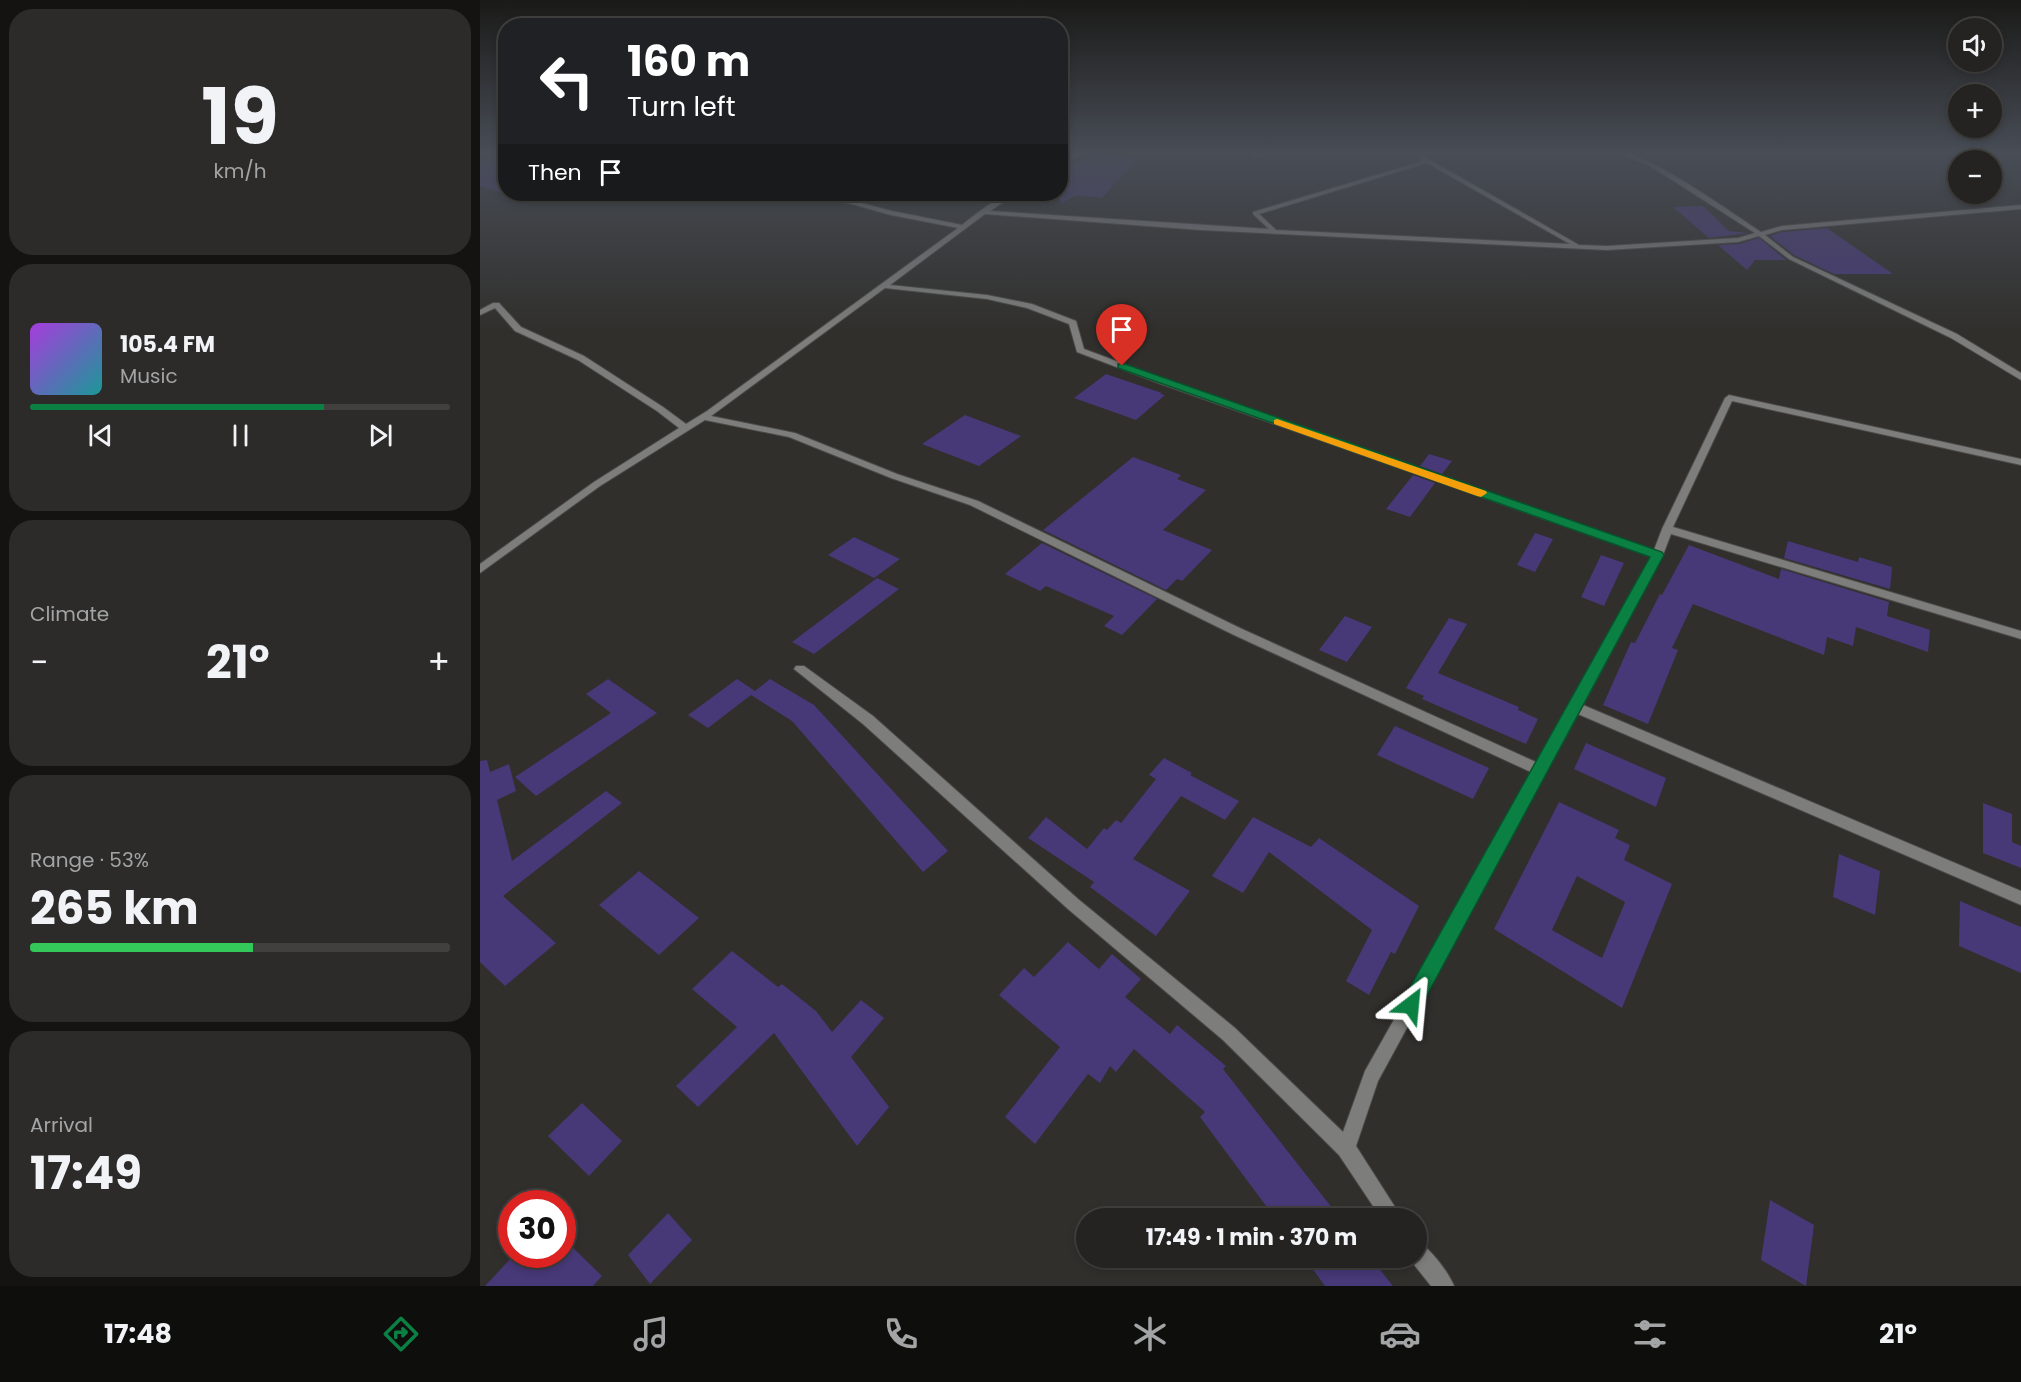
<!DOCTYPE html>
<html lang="en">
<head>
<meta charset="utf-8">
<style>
	body { margin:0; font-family:Poppins,sans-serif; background:#2c2b2a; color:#f1f3f6; height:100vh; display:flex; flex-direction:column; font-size:22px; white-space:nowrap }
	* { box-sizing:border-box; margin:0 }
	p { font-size:20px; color:#a3a4a5 }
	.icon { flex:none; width:33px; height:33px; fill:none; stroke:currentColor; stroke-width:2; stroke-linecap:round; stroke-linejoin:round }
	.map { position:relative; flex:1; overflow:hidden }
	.drawer { display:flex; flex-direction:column; gap:9px; padding:9px; background:#141312; width:480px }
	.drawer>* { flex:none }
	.banner { position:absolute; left:18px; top:18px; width:570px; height:183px; border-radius:24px; box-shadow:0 3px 9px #0003,0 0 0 2px #41403f; background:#202124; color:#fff; overflow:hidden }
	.controls { position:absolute; left:1468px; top:18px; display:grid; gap:12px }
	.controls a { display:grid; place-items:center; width:54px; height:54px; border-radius:50%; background:#242321; box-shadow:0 3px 9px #0003,0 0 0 2px #41403f; font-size:30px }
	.speed { position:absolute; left:18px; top:1190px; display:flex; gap:12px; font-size:30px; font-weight:700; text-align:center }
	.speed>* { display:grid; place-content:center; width:78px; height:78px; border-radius:50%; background:#242321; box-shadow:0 3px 9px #0003,0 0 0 2px #41403f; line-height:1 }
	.speed .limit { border:9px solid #d22; background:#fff; color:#111 }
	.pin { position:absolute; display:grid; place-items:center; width:51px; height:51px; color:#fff; margin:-62px -26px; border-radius:50% 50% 50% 0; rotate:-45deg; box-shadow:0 0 6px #0007 }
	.pin .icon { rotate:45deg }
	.me { position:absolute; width:66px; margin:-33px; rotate:29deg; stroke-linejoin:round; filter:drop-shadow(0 0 4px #0008) }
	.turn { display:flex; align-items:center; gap:21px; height:126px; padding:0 30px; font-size:27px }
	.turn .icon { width:78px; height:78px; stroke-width:2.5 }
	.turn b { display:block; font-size:42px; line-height:51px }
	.then { display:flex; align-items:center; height:57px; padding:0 30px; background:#0003; gap:12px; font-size:22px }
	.big { font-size:45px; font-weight:700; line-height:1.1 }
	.drawer .card { flex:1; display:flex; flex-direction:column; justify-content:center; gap:9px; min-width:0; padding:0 21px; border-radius:24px; background:#2c2b2a }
	.drawer .dial { align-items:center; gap:0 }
	.dial b { font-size:78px; line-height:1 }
	.song { display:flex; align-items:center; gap:18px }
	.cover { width:72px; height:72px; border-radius:9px; background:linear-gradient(135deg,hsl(280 70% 55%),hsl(180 70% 35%)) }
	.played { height:6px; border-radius:3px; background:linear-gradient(90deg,#0b8043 70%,#41403f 70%) }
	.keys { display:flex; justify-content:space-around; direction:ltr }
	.heat { display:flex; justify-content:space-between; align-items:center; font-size:33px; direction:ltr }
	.charge { height:9px; border-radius:4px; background:linear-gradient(90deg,#34c759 53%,#41403f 0) }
	.trip { position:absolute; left:596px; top:1208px; width:351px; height:60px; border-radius:30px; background:#242321; box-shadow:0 3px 9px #0003,0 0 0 2px #41403f; font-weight:700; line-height:60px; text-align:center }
	.dock { display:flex; height:96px; justify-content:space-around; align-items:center; background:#0e0e0d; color:#a3a4a5 }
	.dock .icon { width:42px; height:42px }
	.dock .selected { color:#0b8043 }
	.dock b { font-size:27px; color:#f1f3f6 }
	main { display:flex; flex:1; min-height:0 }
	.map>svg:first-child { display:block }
	.building { fill:#473877; fill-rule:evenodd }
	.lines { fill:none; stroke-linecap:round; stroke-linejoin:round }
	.minor-casing { stroke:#4b4a47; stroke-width:2 }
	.tertiary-casing { stroke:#4b4a47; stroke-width:2 }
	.minor { fill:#7d7d7b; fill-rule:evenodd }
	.tertiary { fill:#7d7d7b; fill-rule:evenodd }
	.route { fill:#0b8043; stroke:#07532c; stroke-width:1.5 }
	.slow { fill:#f59e0b }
</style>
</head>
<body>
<main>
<section class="drawer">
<div class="card dial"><b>19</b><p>km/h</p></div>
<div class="card">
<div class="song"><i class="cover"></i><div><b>105.4 FM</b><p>Music</p></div></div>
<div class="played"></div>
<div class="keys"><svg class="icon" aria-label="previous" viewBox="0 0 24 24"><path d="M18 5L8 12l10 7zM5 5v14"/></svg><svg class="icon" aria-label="pause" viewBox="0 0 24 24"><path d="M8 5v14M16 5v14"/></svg><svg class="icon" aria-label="next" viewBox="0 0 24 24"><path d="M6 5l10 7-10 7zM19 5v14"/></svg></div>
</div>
<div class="card"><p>Climate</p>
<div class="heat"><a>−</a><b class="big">21°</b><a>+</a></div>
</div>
<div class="card"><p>Range · 53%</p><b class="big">265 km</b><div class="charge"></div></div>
<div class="card"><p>Arrival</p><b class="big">17:49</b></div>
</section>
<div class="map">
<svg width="1541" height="1286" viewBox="0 0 1541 1286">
	<rect width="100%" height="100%" fill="#302f2c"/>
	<path class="building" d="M 615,152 L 657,159 L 622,198 L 596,195 L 580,204 L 580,173 Z
		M 26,154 L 26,194 L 0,186 L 0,161 Z
		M 1223,206 L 1249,231 L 1268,233 L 1229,238 L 1193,207 Z
		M 1347,228 L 1413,274 L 1354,274 L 1314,255 L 1290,236 L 1302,232 Z
		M 1279,238 L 1306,260 L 1275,260 L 1267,270 L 1238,245 L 1259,244 Z
		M 626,374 L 682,393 L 680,394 L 685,395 L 656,420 L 594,398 Z
		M 485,415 L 541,436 L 499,466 L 442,444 Z
		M 949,454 L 972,461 L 962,474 L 940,466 Z
		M 653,457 L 701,475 L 697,479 L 726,490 L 683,530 L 732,550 L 702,581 L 697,579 L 686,590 L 563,530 Z
		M 933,475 L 955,483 L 930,517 L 906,509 Z
		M 1055,533 L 1073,539 L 1055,572 L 1037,565 Z
		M 374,537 L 420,559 L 394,578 L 348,555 Z
		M 1308,541 L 1378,562 L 1379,557 L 1412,567 L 1410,589 L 1304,558 Z
		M 562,543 L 677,599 L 642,635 L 624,626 L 634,616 L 566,586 L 560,591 L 525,574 Z
		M 1209,545 L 1299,579 L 1301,569 L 1409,602 L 1407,616 L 1450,630 L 1448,652 L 1376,627 L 1373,646 L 1347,637 L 1344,655 L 1213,604 L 1192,648 L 1198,650 L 1168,724 L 1123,705 L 1151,642 L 1155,643 L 1180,594 L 1182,595 Z
		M 1121,555 L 1144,563 L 1124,606 L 1101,597 Z
		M 397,578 L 419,589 L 334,654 L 312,642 Z
		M 865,616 L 892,627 L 867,662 L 839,650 Z
		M 969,618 L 987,624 L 958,673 L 1039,707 L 1038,710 L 1058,719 L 1046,744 L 942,699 L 944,696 L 926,688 Z
		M 128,679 L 177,713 L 56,796 L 35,777 L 131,713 L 106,694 Z
		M 257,679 L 275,691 L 290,679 L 334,705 L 468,851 L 443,872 L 312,721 L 271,695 L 228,728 L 208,715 Z
		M 915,726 L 1009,768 L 993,799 L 897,755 Z
		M 1106,743 L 1186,778 L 1176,807 L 1094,769 Z
		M 684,758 L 712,773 L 710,775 L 759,801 L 745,820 L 701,796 L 653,859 L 710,891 L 676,936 L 610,887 L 614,882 L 548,838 L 566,817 L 607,849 L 624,828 L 627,830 L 636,820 L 641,823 L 676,779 L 669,775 Z
		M 7,760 L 10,772 L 29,764 L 36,791 L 17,800 L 32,861 L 126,791 L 142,803 L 23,896 L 76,943 L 25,986 L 0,962 L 0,761 Z
		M 1079,802 L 1139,830 L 1135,838 L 1150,845 L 1144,860 L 1192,884 L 1142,1008 L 1014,929 ZM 1097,876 L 1145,902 L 1122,958 L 1072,930 Z
		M 1503,803 L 1532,814 L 1532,842 L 1541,846 L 1541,868 L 1503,853 Z
		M 773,817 L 831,847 L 839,838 L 939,906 L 915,954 L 911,952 L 889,995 L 866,981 L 892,930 L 789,852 L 763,893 L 732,876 Z
		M 1359,854 L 1400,871 L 1395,915 L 1353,897 Z
		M 159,871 L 219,918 L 179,955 L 119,905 Z
		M 1480,901 L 1541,927 L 1541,973 L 1479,946 Z
		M 588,942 L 619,969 L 632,954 L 661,979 L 645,997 L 690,1034 L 697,1025 L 746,1066 L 743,1069 L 860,1218 L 795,1218 L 720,1117 L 725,1112 L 654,1049 L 636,1072 L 630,1066 L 620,1083 L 608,1074 L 555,1144 L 525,1117 L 580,1047 L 519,995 L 544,968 L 554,977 Z
		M 252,951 L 298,987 L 302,984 L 336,1011 L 352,1032 L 381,1000 L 404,1018 L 371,1057 L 409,1107 L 377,1146 L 294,1033 L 218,1107 L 196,1086 L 257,1027 L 212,989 Z
		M 102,1103 L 142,1141 L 109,1176 L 68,1136 Z
		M 1290,1200 L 1334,1225 L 1326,1286 L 1281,1260 Z
		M 188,1213 L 212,1240 L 170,1284 L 148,1255 Z
		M 82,1237 L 122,1276 L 113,1286 L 5,1286 L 35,1254 L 82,1254 Z
		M 824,1257 L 890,1257 L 913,1286 L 845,1286 Z"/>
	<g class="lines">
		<g class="minor-casing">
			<path id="minor" d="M 599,152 L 605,152 L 580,167 L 580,162 Z
				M 786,152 L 795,152 L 774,158 L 771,156 Z
				M 929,152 L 936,152 L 1099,245 L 1127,246 L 1258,238 L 1275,233 L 1167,164 L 1135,152 C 1169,152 1250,212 1281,232 L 1302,226 L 1541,205 L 1541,209 L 1302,230 L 1285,235 L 1313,257 L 1477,334 L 1541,373 L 1541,380 L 1471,338 L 1309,259 L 1279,236 L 1258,242 L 1127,250 L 721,230 L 505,214 L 410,285 L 507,295 L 552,304 L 596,321 L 604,349 L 687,380 L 1174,550 L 1182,529 L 1245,398 L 1249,395 L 1541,459 L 1541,465 L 1252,401 L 1193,527 L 1541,631 L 1541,639 L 1191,534 L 1183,555 L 1103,705 L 1541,891 L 1541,905 L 1098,714 L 898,1081 L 876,1146 L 922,1218 L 901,1218 L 859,1155 L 743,1040 L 588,909 L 383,724 L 314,669 L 316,666 L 324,666 L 393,716 L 598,899 L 755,1028 L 863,1132 L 885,1071 L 1053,773 L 754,635 L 490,505 L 411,478 L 309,437 L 225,420 L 120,486 L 0,573 L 0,564 L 114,482 L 199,428 L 177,411 L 98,360 L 35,331 L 15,308 L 0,315 L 0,310 L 13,303 L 19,303 L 41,327 L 104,356 L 183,407 L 206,424 L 227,411 L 478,228 L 411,215 L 339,195 L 338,194 L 346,194 L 412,211 L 482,225 C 495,215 519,194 535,194 L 510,211 L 789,229 L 773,214 L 773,212 L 943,161 ZM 947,163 L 1090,244 L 796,230 L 779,214 ZM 405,288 L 507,299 L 547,308 L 589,324 L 597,352 L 681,384 L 1172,557 L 1058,763 L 762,629 L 498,501 L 417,474 L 315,433 L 231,416 Z
				M 936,1241 C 949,1246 969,1273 974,1286 L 951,1286 L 928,1257 L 936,1257 Z"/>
		</g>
		<g class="tertiary-casing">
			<path id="tertiary" d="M 1537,152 L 1541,152 L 1541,154 L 1538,153 Z"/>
		</g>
		<use href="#minor" class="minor"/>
		<use href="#tertiary" class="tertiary"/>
	</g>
	<linearGradient id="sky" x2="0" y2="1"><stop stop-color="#1a1a18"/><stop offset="0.46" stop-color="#484d56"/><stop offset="1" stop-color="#484d56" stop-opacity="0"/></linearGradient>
	<rect width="1541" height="332" fill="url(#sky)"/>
	<path class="route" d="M 638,364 L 645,364 L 1182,552 L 1184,555 L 938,1012 L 931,1015 L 924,1012 L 921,1005 L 924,998 L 1170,557 L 638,368 Z"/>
	<path class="slow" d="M 797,419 L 1006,491 L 1007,493 L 1001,497 L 997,496 L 794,424 L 794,420 Z"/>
</svg>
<div class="controls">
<a><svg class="icon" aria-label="sound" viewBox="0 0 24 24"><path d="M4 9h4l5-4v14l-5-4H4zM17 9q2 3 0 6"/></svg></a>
<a>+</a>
<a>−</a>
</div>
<div class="speed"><div class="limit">30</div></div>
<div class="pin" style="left:642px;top:366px;background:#d93025"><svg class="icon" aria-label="arrive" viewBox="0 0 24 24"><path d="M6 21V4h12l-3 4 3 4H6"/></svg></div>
<svg class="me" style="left:931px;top:1005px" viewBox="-20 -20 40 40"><path d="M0-17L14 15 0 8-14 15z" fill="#0b8043" stroke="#fff" stroke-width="4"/></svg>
<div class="trip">17:49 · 1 min · 370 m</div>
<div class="banner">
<div class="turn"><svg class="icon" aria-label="left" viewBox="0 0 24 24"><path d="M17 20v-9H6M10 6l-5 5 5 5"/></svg><div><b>160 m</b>Turn left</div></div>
<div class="then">Then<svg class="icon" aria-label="arrive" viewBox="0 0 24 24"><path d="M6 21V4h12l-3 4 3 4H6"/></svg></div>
</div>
</div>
</main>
<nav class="dock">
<b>17:48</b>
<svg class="icon selected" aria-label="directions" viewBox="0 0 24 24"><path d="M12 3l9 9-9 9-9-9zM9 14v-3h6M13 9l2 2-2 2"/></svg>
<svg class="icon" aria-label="music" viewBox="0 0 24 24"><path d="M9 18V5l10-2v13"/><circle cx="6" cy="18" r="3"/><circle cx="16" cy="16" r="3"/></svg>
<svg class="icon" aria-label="phone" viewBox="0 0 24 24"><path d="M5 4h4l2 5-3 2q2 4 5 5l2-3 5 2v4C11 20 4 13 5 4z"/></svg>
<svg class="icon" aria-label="climate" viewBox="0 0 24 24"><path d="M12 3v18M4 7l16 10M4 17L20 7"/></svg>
<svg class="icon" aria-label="car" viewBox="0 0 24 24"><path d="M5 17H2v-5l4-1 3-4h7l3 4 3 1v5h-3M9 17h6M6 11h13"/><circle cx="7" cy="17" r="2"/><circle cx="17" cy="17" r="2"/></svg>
<svg class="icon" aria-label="filters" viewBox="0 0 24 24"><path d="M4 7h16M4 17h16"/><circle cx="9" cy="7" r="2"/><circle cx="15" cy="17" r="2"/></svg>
<b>21°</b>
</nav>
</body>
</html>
